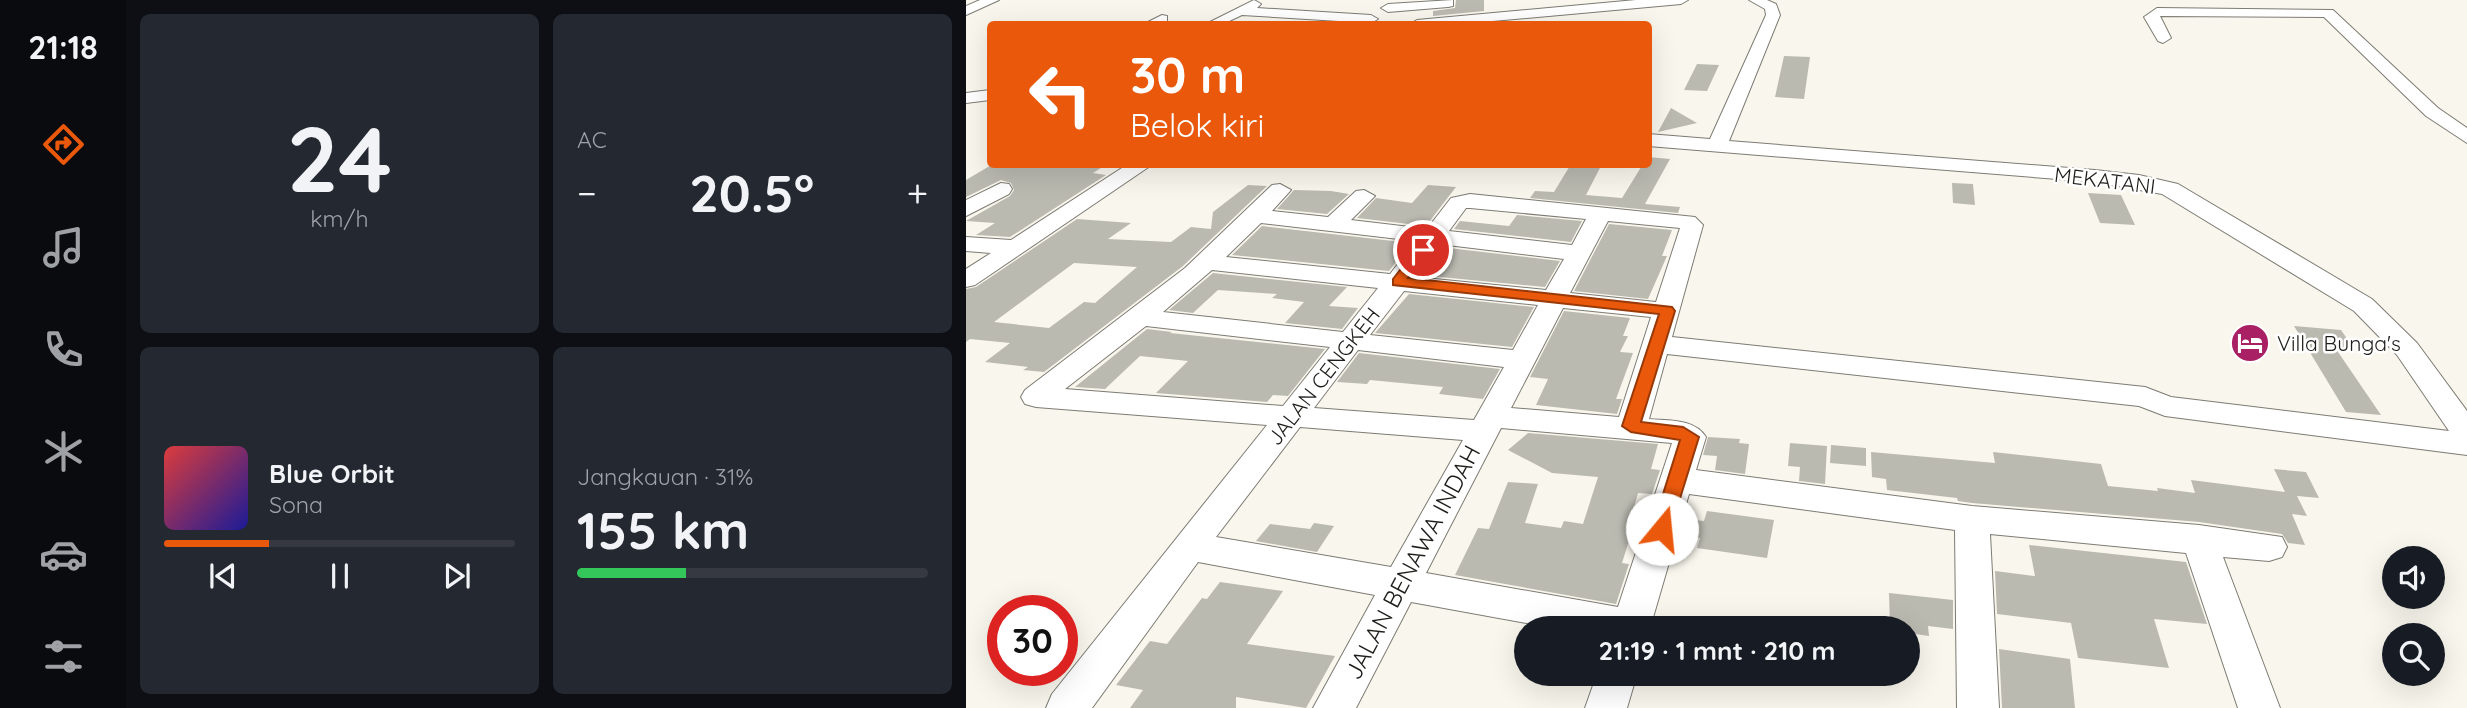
<!DOCTYPE html>
<html lang="id">
<head>
<meta charset="utf-8">
<style>
	body { margin:0; font-family:Quicksand,sans-serif; background:#242831; color:#f1f3f6; height:100vh; display:flex; flex-direction:column; font-size:26px; white-space:nowrap }
	* { box-sizing:border-box; margin:0 }
	p { font-size:23px; color:#9ea1a6 }
	.icon { flex:none; width:38px; height:38px; fill:none; stroke:currentColor; stroke-width:2; stroke-linecap:round; stroke-linejoin:round }
	.map { position:relative; flex:1; overflow:hidden }
	.drawer { display:flex; flex-direction:column; gap:14px; padding:14px; background:#0d0f14; width:840px }
	.drawer>* { flex:none }
	.top-card { position:absolute; left:21px; top:21px; width:665px; height:147px; border-radius:7px; box-shadow:0 7px 28px #0002; background:#ea580c; color:#fff; overflow:hidden }
	.fabs { position:absolute; left:1416px; top:546px; display:grid; gap:14px }
	.fabs a { display:grid; place-items:center; width:63px; height:63px; border-radius:50%; background:#171b24; box-shadow:0 7px 28px #0002; font-size:35px }
	.speed { position:absolute; left:21px; top:595px; display:flex; gap:14px; font-size:35px; font-weight:700; text-align:center }
	.speed>* { display:grid; place-content:center; width:91px; height:91px; border-radius:50%; background:#171b24; box-shadow:0 7px 28px #0002; line-height:1 }
	.speed .limit { border:10px solid #d22; background:#fff; color:#111 }
	.pin { position:absolute; display:grid; place-items:center; width:60px; height:60px; color:#fff; margin:-30px; border:4px solid #fff; border-radius:50%; box-shadow:0 2px 7px #0007 }
	.me { position:absolute; width:77px; margin:-38px; rotate:17deg; stroke-linejoin:round; filter:drop-shadow(0 0 5px #0008) }
	.turn { display:flex; align-items:center; gap:24px; height:147px; padding:0 28px; font-size:32px }
	.turn .icon { width:91px; height:91px; stroke-width:2.5 }
	.turn b { display:block; font-size:49px; line-height:60px }
	.big { font-size:52px; font-weight:700; line-height:1.1 }
	.drawer .widget { flex:1; display:flex; flex-direction:column; justify-content:center; gap:10px; min-width:0; padding:0 24px; border-radius:10px; background:#242831 }
	.drawer .dial { align-items:center; gap:0 }
	.dial b { font-size:91px; line-height:1 }
	.song { display:flex; align-items:center; gap:21px }
	.cover { width:84px; height:84px; border-radius:10px; background:linear-gradient(135deg,hsl(0 70% 55%),hsl(240 70% 35%)) }
	.played { height:7px; border-radius:4px; background:linear-gradient(90deg,#ea580c 30%,#363941 30%) }
	.keys { display:flex; justify-content:space-around; direction:ltr }
	.heat { display:flex; justify-content:space-between; align-items:center; font-size:38px; direction:ltr }
	.charge { height:10px; border-radius:5px; background:linear-gradient(90deg,#34c759 31%,#363941 0) }
	.drawer .tiles { flex:1; display:grid; gap:14px; grid-template-columns:repeat(2,1fr) }
	.trip { position:absolute; left:548px; top:616px; width:406px; height:70px; border-radius:35px; background:#171b24; box-shadow:0 7px 28px #0002; font-weight:700; line-height:70px; text-align:center }
	main { display:flex; flex:1; min-height:0 }
	.dock { display:flex; flex-direction:column; width:126px; justify-content:space-around; align-items:center; background:#090b0e; color:#9ea1a6 }
	.dock .icon { width:49px; height:49px }
	.dock .selected { color:#ea580c }
	.dock b { font-size:32px; color:#f1f3f6 }
	.map>svg:first-child { display:block }
	.building { fill:#bbbab1; fill-rule:evenodd }
	.lines { fill:none; stroke-linecap:round; stroke-linejoin:round }
	.minor-casing { stroke:#7d7b73; stroke-width:2 }
	.minor { fill:#fff; fill-rule:evenodd }
	.route { fill:#ea580c; stroke:#983908; stroke-width:2 }
	.labels { text-anchor:middle; dominant-baseline:central; stroke-width:5; stroke-linejoin:round; paint-order:stroke }
	.street-label { font-size:21px; fill:#1e1d1a; stroke:#fff }
	.poi-label { font-size:21px; fill:#1e1d1a; stroke:#fff; text-anchor:start }
	.near-street-label { font-size:24px; fill:#1e1d1a; stroke:#fff }
</style>
</head>
<body>
<main>
<nav class="dock">
<b>21:18</b>
<svg class="icon selected" aria-label="directions" viewBox="0 0 24 24"><path d="M12 3l9 9-9 9-9-9zM9 14v-3h6M13 9l2 2-2 2"/></svg>
<svg class="icon" aria-label="music" viewBox="0 0 24 24"><path d="M9 18V5l10-2v13"/><circle cx="6" cy="18" r="3"/><circle cx="16" cy="16" r="3"/></svg>
<svg class="icon" aria-label="phone" viewBox="0 0 24 24"><path d="M5 4h4l2 5-3 2q2 4 5 5l2-3 5 2v4C11 20 4 13 5 4z"/></svg>
<svg class="icon" aria-label="climate" viewBox="0 0 24 24"><path d="M12 3v18M4 7l16 10M4 17L20 7"/></svg>
<svg class="icon" aria-label="car" viewBox="0 0 24 24"><path d="M5 17H2v-5l4-1 3-4h7l3 4 3 1v5h-3M9 17h6M6 11h13"/><circle cx="7" cy="17" r="2"/><circle cx="17" cy="17" r="2"/></svg>
<svg class="icon" aria-label="filters" viewBox="0 0 24 24"><path d="M4 7h16M4 17h16"/><circle cx="9" cy="7" r="2"/><circle cx="15" cy="17" r="2"/></svg>
</nav>
<section class="drawer">
<div class="tiles">
<div class="widget dial"><b>24</b><p>km/h</p></div>
<div class="widget"><p>AC</p>
<div class="heat"><a>−</a><b class="big">20.5°</b><a>+</a></div>
</div>
<div class="widget">
<div class="song"><i class="cover"></i><div><b>Blue Orbit</b><p>Sona</p></div></div>
<div class="played"></div>
<div class="keys"><svg class="icon" aria-label="previous" viewBox="0 0 24 24"><path d="M18 5L8 12l10 7zM5 5v14"/></svg><svg class="icon" aria-label="pause" viewBox="0 0 24 24"><path d="M8 5v14M16 5v14"/></svg><svg class="icon" aria-label="next" viewBox="0 0 24 24"><path d="M6 5l10 7-10 7zM19 5v14"/></svg></div>
</div>
<div class="widget"><p>Jangkauan · 31%</p><b class="big">155 km</b><div class="charge"></div></div>
</div>
</section>
<div class="map">
<svg width="1501" height="708" viewBox="0 0 1501 708">
	<rect width="100%" height="100%" fill="#f9f7ed"/>
	<path class="building" d="M 490,0 L 518,0 L 518,11 L 467,16 L 467,11 L 489,8 Z
		M 818,56 L 844,57 L 838,99 L 809,97 Z
		M 731,64 L 753,65 L 741,91 L 718,90 Z
		M 705,108 L 731,123 L 692,132 Z
		M 682,157 L 704,159 L 679,204 L 714,207 L 712,213 L 564,198 L 569,191 L 588,192 L 605,164 L 636,164 L 620,195 L 656,198 L 677,164 L 682,164 Z
		M 27,164 L 141,164 L 127,173 L 140,175 L 44,237 L 10,235 L 29,223 L 0,221 L 44,196 L 48,190 L 45,183 L 35,180 L 0,197 L 0,180 Z
		M 986,183 L 1007,184 L 1009,205 L 987,203 Z
		M 282,185 L 301,186 L 217,266 L 78,372 L 57,370 L 62,367 L 19,362 L 44,343 L 4,339 L 0,342 L 0,289 L 10,287 L 111,219 L 165,223 L 142,239 L 205,242 L 225,227 L 245,229 L 247,212 ZM 108,263 L 171,267 L 129,303 L 118,302 L 83,328 L 28,322 Z
		M 462,185 L 490,187 L 460,226 L 391,218 L 410,198 L 446,203 Z
		M 328,190 L 365,191 L 383,194 L 361,214 L 311,209 Z
		M 1122,193 L 1155,195 L 1169,225 L 1134,223 Z
		M 551,215 L 616,221 L 605,242 L 488,229 L 494,221 L 543,226 Z
		M 643,224 L 706,230 L 696,256 L 701,256 L 682,299 L 608,291 Z
		M 296,226 L 445,243 L 423,271 L 266,255 Z
		M 474,247 L 594,261 L 579,287 L 453,275 Z
		M 247,273 L 381,287 L 363,306 L 392,308 L 376,329 L 319,323 L 338,302 L 306,298 L 311,294 L 252,290 L 227,313 L 203,310 Z
		M 443,294 L 568,307 L 546,347 L 409,333 Z
		M 598,311 L 664,318 L 657,336 L 662,336 L 654,352 L 667,353 L 650,399 L 656,399 L 651,414 L 570,405 L 582,379 L 564,377 Z
		M 1328,326 L 1375,330 L 1389,350 L 1370,349 L 1415,415 L 1380,412 Z
		M 181,329 L 206,332 L 204,333 L 359,349 L 322,396 L 307,395 L 301,402 L 190,393 L 222,361 L 174,356 L 139,389 L 109,387 Z
		M 393,353 L 534,369 L 517,399 L 473,394 L 477,387 L 404,380 L 401,384 L 371,382 Z
		M 562,433 L 692,444 L 685,469 L 694,470 L 686,494 L 672,493 L 662,530 L 666,531 L 656,563 L 663,564 L 650,604 L 489,575 L 512,528 L 523,529 L 542,482 L 572,484 L 559,523 L 595,528 L 598,521 L 617,524 L 632,477 L 586,473 L 542,450 Z
		M 742,437 L 774,439 L 773,443 L 783,444 L 779,474 L 749,470 L 751,456 L 737,455 Z
		M 824,443 L 861,446 L 859,484 L 833,481 L 834,467 L 822,466 Z
		M 865,445 L 900,448 L 900,466 L 864,463 Z
		M 905,452 L 1029,463 L 1027,452 L 1135,464 L 1142,486 L 1192,491 L 1191,488 L 1229,493 L 1225,480 L 1319,492 L 1308,469 L 1340,472 L 1353,498 L 1331,496 L 1341,516 L 1326,514 L 1339,545 L 1322,543 L 1316,534 L 1233,522 L 1006,503 L 992,501 L 991,498 L 921,490 L 920,479 L 906,477 Z
		M 741,511 L 808,520 L 801,558 L 731,548 L 734,538 L 724,537 L 728,520 L 738,521 Z
		M 348,523 L 368,526 L 351,552 L 290,541 L 304,524 L 344,529 Z
		M 1063,545 L 1220,562 L 1241,624 L 1188,619 L 1203,668 L 1112,658 L 1105,623 L 1031,614 L 1029,571 L 1069,576 Z
		M 254,582 L 317,591 L 281,644 L 369,656 L 340,708 L 270,697 L 270,708 L 164,708 L 177,690 L 150,685 L 184,641 L 201,644 L 236,598 L 241,599 Z
		M 923,593 L 987,600 L 987,629 L 962,626 L 963,636 L 942,633 L 942,628 L 924,628 Z
		M 1033,649 L 1104,659 L 1109,708 L 1036,708 Z"/>
	<g class="lines">
		<g class="minor-casing">
			<path id="minor" d="M 14,0 L 33,0 L 0,15 L 0,6 Z
				M 288,0 L 295,4 L 291,8 L 405,15 L 412,19 L 405,23 L 276,15 L 257,24 L 240,24 Z
				M 487,0 L 487,6 L 482,7 L 422,12 L 415,8 L 422,4 Z
				M 670,0 L 722,0 L 715,4 L 493,24 L 444,24 L 451,20 Z
				M 783,0 L 801,0 L 810,4 L 814,15 L 763,141 L 1129,170 L 1173,175 L 1212,184 L 1406,299 L 1451,343 L 1501,411 L 1501,455 L 1199,416 L 1173,406 L 701,354 L 683,419 C 702,421 728,418 740,437 L 730,470 L 1006,506 L 1233,525 L 1316,537 L 1321,547 L 1316,557 L 1303,561 L 1257,557 L 1314,708 L 1272,708 L 1220,553 L 1024,534 L 1033,708 L 991,708 L 989,530 L 723,494 L 684,628 L 588,628 L 445,602 L 390,708 L 347,708 L 409,595 L 232,562 L 126,708 L 80,708 L 86,694 L 301,425 L 70,407 L 59,404 L 55,397 L 59,390 L 219,268 L 306,185 L 314,184 L 325,190 L 306,211 L 362,217 L 390,191 L 398,190 L 409,196 L 385,220 L 461,229 L 485,198 L 504,194 L 729,217 L 737,225 L 706,337 L 1179,387 L 1205,397 L 1483,431 L 1431,355 L 1388,311 L 1196,194 L 1129,182 L 682,146 L 682,134 L 744,139 L 800,15 L 799,9 ZM 500,208 L 504,208 L 620,219 L 606,245 L 483,231 ZM 642,221 L 714,228 L 690,302 L 604,293 ZM 295,223 L 450,241 L 424,274 L 260,257 ZM 473,244 L 598,259 L 580,290 L 448,277 ZM 246,270 L 412,288 L 377,332 L 197,312 ZM 438,291 L 572,305 L 547,350 L 404,335 ZM 597,308 L 685,317 L 653,417 L 545,408 ZM 180,326 L 364,347 L 317,406 L 99,389 ZM 392,350 L 538,367 L 508,420 L 348,408 ZM 334,427 L 497,440 L 425,567 L 250,537 ZM 535,428 L 706,443 L 652,607 L 460,573 Z
				M 1191,8 L 1367,10 L 1472,108 L 1501,128 L 1501,143 L 1460,116 L 1358,17 L 1194,16 L 1205,38 L 1197,43 L 1192,41 L 1178,17 Z
				M 196,15 L 201,16 L 201,22 L 178,24 Z
				M 24,90 L 24,100 L 0,103 L 0,93 Z
				M 162,164 L 187,164 L 9,285 L 0,287 L 0,269 L 25,253 L 0,251 L 0,237 L 45,240 Z
				M 35,183 L 43,184 L 46,189 L 43,194 L 0,216 L 0,200 Z
				M 631,674 L 671,674 L 661,708 L 619,708 Z"/>
		</g>
		<use href="#minor" class="minor"/>
	</g>
	<path class="route" d="M 457,246 L 463,250 L 442,278 L 706,307 L 709,311 L 675,422 L 717,427 L 733,437 L 703,534 L 689,534 L 686,529 L 714,440 L 665,432 L 656,426 L 693,314 L 427,285 L 427,279 L 452,247 Z"/>
	<defs>
		<g id="hotel-disc" transform="scale(2.0125)"><circle r="9.5" fill="#a92064" stroke="#fff"/><path d="M-6-4.5h1.5V1H6V5H4.5V3h-9V5H-6ZM-4 0a1.8 1.8 0 1 1 3.6 0ZM.5 0V-2.5h3Q6-2.5 6 0Z" fill="#fff"/></g>
	</defs>
	<g fill-rule="evenodd">
		<use href="#hotel-disc" x="1284" y="343"/>
	</g>
	<g class="labels">
		<g class="street-label">
			<text transform="translate(1139 180) rotate(7)">MEKATANI</text>
			<text transform="translate(357 376) rotate(-52)">JALAN CENGKEH</text>
		</g>
		<g class="poi-label">
			<text x="1311" y="343">Villa Bunga's</text>
		</g>
		<g class="near-street-label">
			<text transform="translate(446 562) rotate(-62)">JALAN BENAWA INDAH</text>
		</g>
	</g>
</svg>
<div class="fabs">
<a><svg class="icon" aria-label="sound" viewBox="0 0 24 24"><path d="M4 9h4l5-4v14l-5-4H4zM17 9q2 3 0 6"/></svg></a>
<a><svg class="icon" aria-label="search" viewBox="0 0 24 24"><circle cx="10" cy="10" r="6"/><path d="M15 15l6 6"/></svg></a>
</div>
<div class="speed"><div class="limit">30</div></div>
<div class="pin" style="left:457px;top:250px;background:#d93025"><svg class="icon" aria-label="arrive" viewBox="0 0 24 24"><path d="M6 21V4h12l-3 4 3 4H6"/></svg></div>
<svg class="me" style="left:696px;top:529px" viewBox="-20 -20 40 40"><circle r="19" fill="#fff"/><path d="M0-13L10 11 0 6-10 11z" fill="#ea580c"/></svg>
<div class="trip">21:19 · 1 mnt · 210 m</div>
<div class="top-card">
<div class="turn"><svg class="icon" aria-label="left" viewBox="0 0 24 24"><path d="M17 20v-9H6M10 6l-5 5 5 5"/></svg><div><b>30 m</b>Belok kiri</div></div>
</div>
</div>
</main>
</body>
</html>
